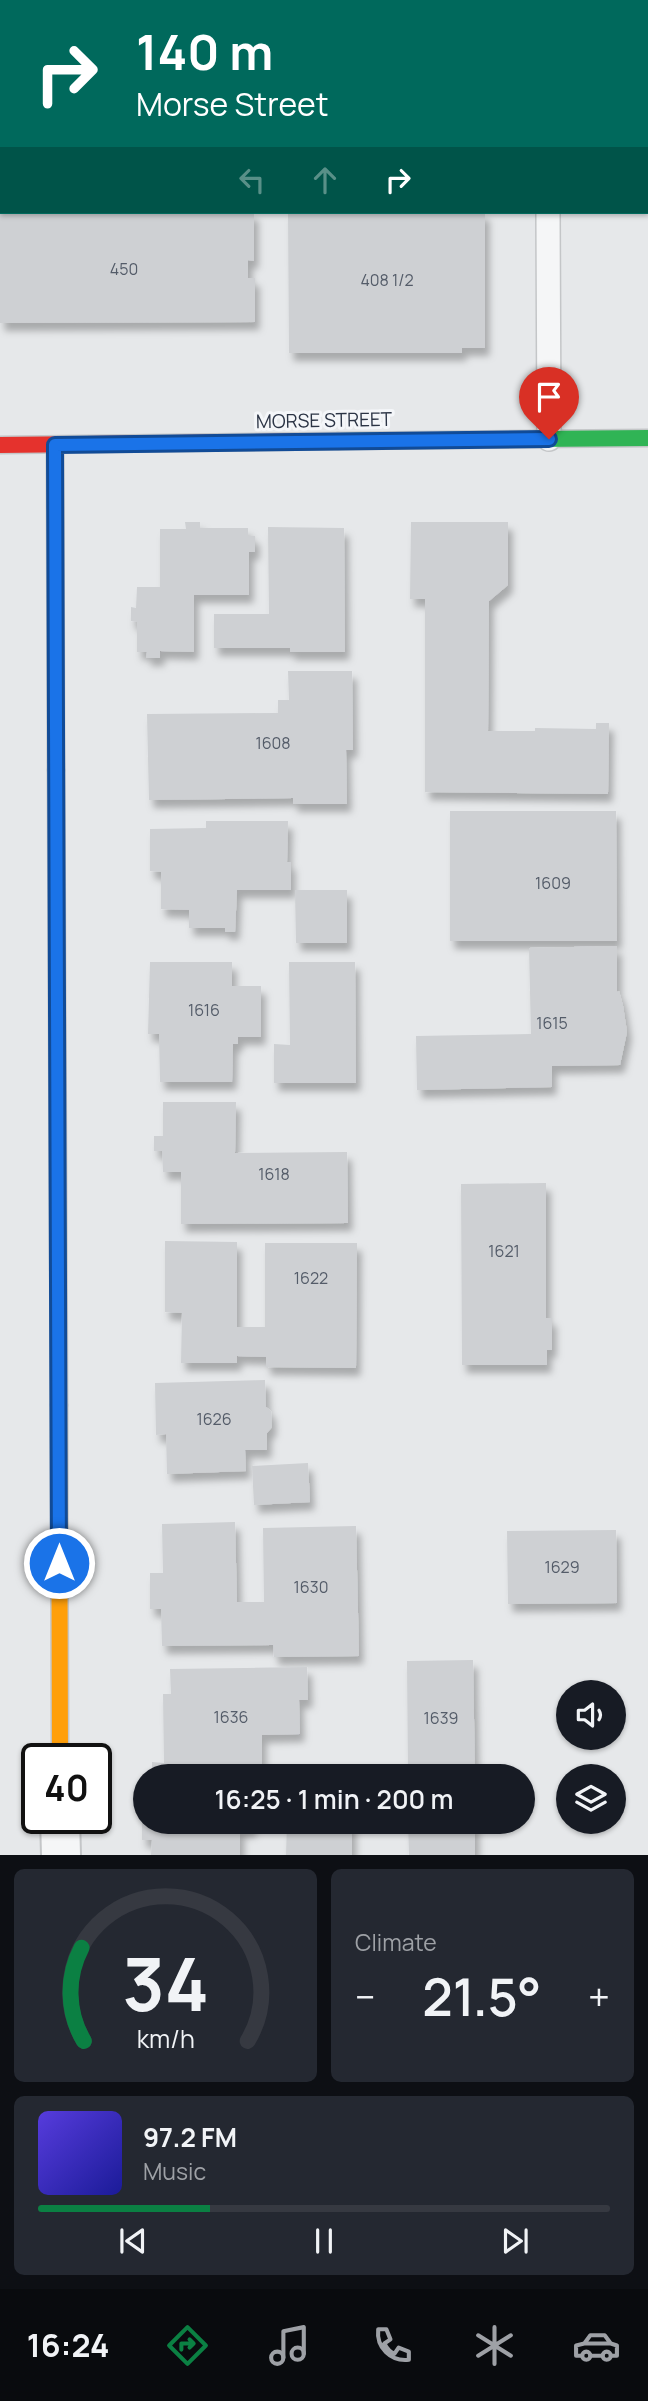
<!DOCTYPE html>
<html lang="en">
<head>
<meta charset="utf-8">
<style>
	body { margin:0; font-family:Manrope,sans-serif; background:#242831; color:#f1f3f6; height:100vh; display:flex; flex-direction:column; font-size:26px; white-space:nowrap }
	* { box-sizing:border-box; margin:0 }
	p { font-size:23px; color:#9ea1a6 }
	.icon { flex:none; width:38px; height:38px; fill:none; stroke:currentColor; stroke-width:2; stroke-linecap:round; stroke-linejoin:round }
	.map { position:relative; height:1855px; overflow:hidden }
	.panel { display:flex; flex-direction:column; gap:14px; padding:14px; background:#0d0f14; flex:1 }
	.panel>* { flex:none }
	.banner { position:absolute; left:0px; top:0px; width:649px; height:214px; box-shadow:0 2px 5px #0004; background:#00695c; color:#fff; overflow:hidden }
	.controls { position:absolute; left:556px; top:1680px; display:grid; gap:14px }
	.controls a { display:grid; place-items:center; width:70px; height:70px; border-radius:50%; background:#171b24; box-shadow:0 2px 5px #0004; font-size:35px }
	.speed { position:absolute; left:21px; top:1743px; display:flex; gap:14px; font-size:35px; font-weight:700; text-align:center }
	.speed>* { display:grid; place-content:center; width:91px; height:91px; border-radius:50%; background:#171b24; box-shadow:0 2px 5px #0004; line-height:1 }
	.speed .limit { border:4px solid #111; border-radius:10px; background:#fff; color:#111 }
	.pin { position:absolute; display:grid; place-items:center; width:60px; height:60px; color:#fff; margin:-72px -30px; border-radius:50% 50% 50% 0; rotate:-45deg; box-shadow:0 0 7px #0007 }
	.pin .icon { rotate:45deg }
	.me { position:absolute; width:77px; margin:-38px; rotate:0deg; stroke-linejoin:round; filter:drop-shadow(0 0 5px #0008) }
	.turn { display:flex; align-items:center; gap:24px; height:147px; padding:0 21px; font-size:32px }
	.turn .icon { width:91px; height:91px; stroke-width:2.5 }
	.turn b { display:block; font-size:49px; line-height:60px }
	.lanes { display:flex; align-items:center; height:66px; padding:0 21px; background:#0003; justify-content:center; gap:35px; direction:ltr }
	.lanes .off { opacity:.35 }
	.big { font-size:52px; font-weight:600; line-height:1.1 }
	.panel .widget { flex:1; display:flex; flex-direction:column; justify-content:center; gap:10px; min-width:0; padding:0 24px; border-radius:10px; background:#242831 }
	.panel .dial { align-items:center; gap:0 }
	.dial svg { height:182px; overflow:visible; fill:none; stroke:#363941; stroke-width:7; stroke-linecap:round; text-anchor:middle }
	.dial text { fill:#f1f3f6; stroke:none }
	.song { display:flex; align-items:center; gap:21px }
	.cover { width:84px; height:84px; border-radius:10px; background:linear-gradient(135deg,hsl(250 70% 55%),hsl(240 70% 35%)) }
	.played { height:7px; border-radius:4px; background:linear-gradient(90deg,#0b8043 30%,#363941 30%) }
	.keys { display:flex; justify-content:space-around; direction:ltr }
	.heat { display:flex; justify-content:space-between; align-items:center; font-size:38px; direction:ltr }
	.panel .tiles { flex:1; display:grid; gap:14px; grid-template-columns:1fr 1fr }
	.widget:last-child { grid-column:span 2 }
	.trip { position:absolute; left:133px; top:1764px; width:402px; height:70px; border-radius:35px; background:#171b24; box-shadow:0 2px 5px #0004; font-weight:600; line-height:70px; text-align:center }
	.dock { display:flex; height:112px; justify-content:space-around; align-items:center; background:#090b0e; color:#9ea1a6 }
	.dock .icon { width:49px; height:49px }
	.dock .selected { color:#0b8043 }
	.dock b { font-size:32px; color:#f1f3f6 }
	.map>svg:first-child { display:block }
	.building { fill:#ced0d3; filter:url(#shadow) }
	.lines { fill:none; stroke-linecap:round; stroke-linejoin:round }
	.lane-casing { stroke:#c4c6c8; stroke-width:26 }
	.street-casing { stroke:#c4c6c8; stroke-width:42 }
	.fast-casing { stroke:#c4c6c8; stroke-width:19 }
	.slow-casing { stroke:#c4c6c8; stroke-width:19 }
	.jam-casing { stroke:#c4c6c8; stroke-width:19 }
	.lane { stroke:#f5f6f7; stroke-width:23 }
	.street { stroke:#f5f6f7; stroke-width:38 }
	.fast { stroke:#30b455; stroke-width:16 }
	.slow { stroke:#ff9f0a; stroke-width:16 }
	.jam { stroke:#e5322d; stroke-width:16 }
	.route-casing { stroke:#114b97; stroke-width:18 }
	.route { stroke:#1a73e8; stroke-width:12 }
	.labels { text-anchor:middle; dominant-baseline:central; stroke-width:6; stroke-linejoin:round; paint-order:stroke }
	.number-label { font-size:16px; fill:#545c69 }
	.street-label { font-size:19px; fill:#2b3445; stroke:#f4f6f9 }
</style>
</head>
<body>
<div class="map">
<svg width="648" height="1855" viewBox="0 0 648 1855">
	<defs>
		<filter id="shadow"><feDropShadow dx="4.5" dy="8" stdDeviation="3.5" flood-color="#0004"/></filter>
	</defs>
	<rect width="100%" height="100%" fill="#e6e8ea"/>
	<path class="building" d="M 254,212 L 254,261 L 248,260 L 248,278 L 255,278 L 255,322 L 0,323 L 0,213 Z
		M 288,212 L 485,212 L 485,348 L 462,348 L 462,353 L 289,353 Z
		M 185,522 L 200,522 L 200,528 L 248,528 L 248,536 L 255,536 L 255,552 L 249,552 L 249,595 L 194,595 L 194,652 L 160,651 L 160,658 L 146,658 L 147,652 L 137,652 L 137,622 L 131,621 L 131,607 L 136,608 L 137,587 L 160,587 L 160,529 L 186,529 Z
		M 411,522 L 508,522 L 508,585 L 489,601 L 488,731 L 535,731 L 535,728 L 596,729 L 596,723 L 609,723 L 608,794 L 425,792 L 425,599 L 410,599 Z
		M 268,527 L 344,528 L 345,652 L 290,652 L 290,648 L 214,648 L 214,614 L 269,614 Z
		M 288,671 L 352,671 L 353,750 L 346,750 L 347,804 L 293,804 L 293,798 L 149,800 L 147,714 L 278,713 L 278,700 L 289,700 Z
		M 450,811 L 616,811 L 617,941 L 450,941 Z
		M 206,821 L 288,821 L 287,862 L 291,862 L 291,890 L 237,890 L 235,932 L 225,932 L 225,928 L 189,928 L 189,910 L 161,909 L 161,872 L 150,871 L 150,829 L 206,828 Z
		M 295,890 L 347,890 L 347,943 L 296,943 Z
		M 617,946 L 617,992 L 619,991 L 623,1006 L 627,1032 L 620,1065 L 552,1066 L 552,1087 L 417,1090 L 416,1036 L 531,1034 L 529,948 Z
		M 150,962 L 232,962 L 232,986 L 261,986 L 261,1037 L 238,1037 L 238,1044 L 233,1044 L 232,1082 L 160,1082 L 159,1034 L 148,1034 Z
		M 289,962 L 355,962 L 356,1083 L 274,1083 L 274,1044 L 290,1045 Z
		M 163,1102 L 236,1102 L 235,1153 L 347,1152 L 348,1223 L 181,1224 L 181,1172 L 163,1172 L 162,1151 L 154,1151 L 154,1136 L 163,1136 Z
		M 546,1183 L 546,1318 L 552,1318 L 552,1350 L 547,1350 L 547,1365 L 462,1365 L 461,1184 Z
		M 165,1241 L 237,1242 L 237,1327 L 265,1327 L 265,1243 L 357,1243 L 356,1368 L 266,1367 L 266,1357 L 237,1356 L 237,1363 L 181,1363 L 182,1313 L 165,1312 Z
		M 265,1380 L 266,1407 L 271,1411 L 272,1427 L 267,1433 L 267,1450 L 245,1450 L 246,1471 L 167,1474 L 166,1434 L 156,1435 L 155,1383 Z
		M 308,1463 L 310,1502 L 254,1505 L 252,1466 Z
		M 235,1522 L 237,1602 L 264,1602 L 263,1528 L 356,1526 L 359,1656 L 274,1657 L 273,1645 L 162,1646 L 161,1609 L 150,1609 L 150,1573 L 163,1573 L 162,1524 Z
		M 616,1530 L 617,1603 L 508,1604 L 507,1531 Z
		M 473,1660 L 475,1776 L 408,1776 L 407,1661 Z
		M 307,1667 L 308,1700 L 299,1700 L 300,1734 L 262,1735 L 262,1776 L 152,1776 L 152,1762 L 164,1763 L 163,1694 L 171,1694 L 170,1669 Z
		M 142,1806 L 145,1806 L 145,1822 L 252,1822 L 252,1829 L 240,1830 L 240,1855 L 151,1855 L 152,1840 L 142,1840 Z
		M 287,1822 L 352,1822 L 352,1855 L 286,1855 Z
		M 408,1822 L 475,1822 L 475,1855 L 409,1855 Z"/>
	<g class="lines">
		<g class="lane-casing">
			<path id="lane" d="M 0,34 L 2,34
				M 548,212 L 549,439"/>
		</g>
		<g class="street-casing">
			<path id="street" d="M 60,1818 L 61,1855"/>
		</g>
		<g class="fast-casing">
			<path id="fast" d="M 338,441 L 648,438
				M 56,770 L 59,1405"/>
		</g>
		<g class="slow-casing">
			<path id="slow" d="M 55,445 L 56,770
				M 59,1405 L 60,1759"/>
		</g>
		<g class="jam-casing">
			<path id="jam" d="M 0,445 L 338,441"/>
		</g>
		<use href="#lane" class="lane"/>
		<use href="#street" class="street"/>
		<use href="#fast" class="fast"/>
		<use href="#slow" class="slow"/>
		<use href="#jam" class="jam"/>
	</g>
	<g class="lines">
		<g class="route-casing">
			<path id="route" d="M 59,1563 L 55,445 L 549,439"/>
		</g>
		<use href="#route" class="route"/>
	</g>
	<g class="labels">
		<g class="number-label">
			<text x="124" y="269">450</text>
			<text x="387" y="280">408 1/2</text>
			<text x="273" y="743">1608</text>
			<text x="553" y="883">1609</text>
			<text x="204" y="1010">1616</text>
			<text x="552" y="1023">1615</text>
			<text x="274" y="1174">1618</text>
			<text x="504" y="1251">1621</text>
			<text x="311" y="1278">1622</text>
			<text x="214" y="1419">1626</text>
			<text x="562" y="1567">1629</text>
			<text x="311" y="1587">1630</text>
			<text x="231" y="1717">1636</text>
			<text x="441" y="1718">1639</text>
		</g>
		<g class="street-label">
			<text transform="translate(324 420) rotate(-1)">MORSE STREET</text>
		</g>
	</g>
</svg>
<div class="controls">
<a><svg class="icon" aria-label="sound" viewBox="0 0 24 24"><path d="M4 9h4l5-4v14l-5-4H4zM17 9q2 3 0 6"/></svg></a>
<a><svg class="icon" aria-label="layers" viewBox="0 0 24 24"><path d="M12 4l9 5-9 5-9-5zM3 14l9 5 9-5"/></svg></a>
</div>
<div class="speed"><div class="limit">40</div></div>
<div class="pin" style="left:549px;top:439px;background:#d93025"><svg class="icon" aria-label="arrive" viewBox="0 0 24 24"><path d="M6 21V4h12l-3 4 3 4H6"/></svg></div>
<svg class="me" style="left:59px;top:1563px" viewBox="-20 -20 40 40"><circle r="17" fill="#1a73e8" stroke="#fff" stroke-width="3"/><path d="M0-11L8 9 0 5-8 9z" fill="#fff"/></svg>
<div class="trip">16:25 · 1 min · 200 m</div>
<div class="banner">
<div class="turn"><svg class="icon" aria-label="right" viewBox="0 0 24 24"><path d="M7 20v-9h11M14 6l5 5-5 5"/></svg><div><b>140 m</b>Morse Street</div></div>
<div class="lanes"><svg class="icon off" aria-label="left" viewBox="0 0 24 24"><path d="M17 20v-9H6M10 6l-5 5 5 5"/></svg><svg class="icon off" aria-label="ahead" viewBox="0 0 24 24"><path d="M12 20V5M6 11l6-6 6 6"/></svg><svg class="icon" aria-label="right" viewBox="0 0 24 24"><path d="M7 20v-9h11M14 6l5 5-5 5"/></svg></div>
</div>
</div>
<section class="panel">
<div class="tiles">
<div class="widget dial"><svg viewBox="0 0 100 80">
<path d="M14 69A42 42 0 1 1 86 69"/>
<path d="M14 69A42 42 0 0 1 13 28" stroke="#0b8043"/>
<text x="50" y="56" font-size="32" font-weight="700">34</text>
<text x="50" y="72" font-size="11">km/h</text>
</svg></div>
<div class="widget"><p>Climate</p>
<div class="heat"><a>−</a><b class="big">21.5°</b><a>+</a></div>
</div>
<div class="widget">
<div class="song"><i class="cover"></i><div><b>97.2 FM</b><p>Music</p></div></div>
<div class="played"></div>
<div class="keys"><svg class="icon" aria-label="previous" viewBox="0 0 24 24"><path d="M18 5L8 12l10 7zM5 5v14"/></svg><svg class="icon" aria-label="pause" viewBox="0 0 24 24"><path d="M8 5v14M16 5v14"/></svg><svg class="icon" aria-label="next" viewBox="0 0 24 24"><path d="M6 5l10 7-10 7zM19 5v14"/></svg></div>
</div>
</div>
</section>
<nav class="dock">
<b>16:24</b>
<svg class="icon selected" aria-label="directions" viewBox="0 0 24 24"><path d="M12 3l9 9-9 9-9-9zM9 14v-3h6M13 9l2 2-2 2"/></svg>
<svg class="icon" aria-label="music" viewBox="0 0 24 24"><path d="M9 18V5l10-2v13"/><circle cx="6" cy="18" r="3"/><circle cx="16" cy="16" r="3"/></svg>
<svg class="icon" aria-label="phone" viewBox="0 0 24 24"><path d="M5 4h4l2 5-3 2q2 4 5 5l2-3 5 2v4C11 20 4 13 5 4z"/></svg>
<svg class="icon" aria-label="climate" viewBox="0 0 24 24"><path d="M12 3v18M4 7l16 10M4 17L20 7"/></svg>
<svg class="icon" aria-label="car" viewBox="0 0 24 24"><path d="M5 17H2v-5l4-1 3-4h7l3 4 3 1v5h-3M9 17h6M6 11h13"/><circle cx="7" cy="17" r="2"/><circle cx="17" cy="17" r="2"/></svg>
</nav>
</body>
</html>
